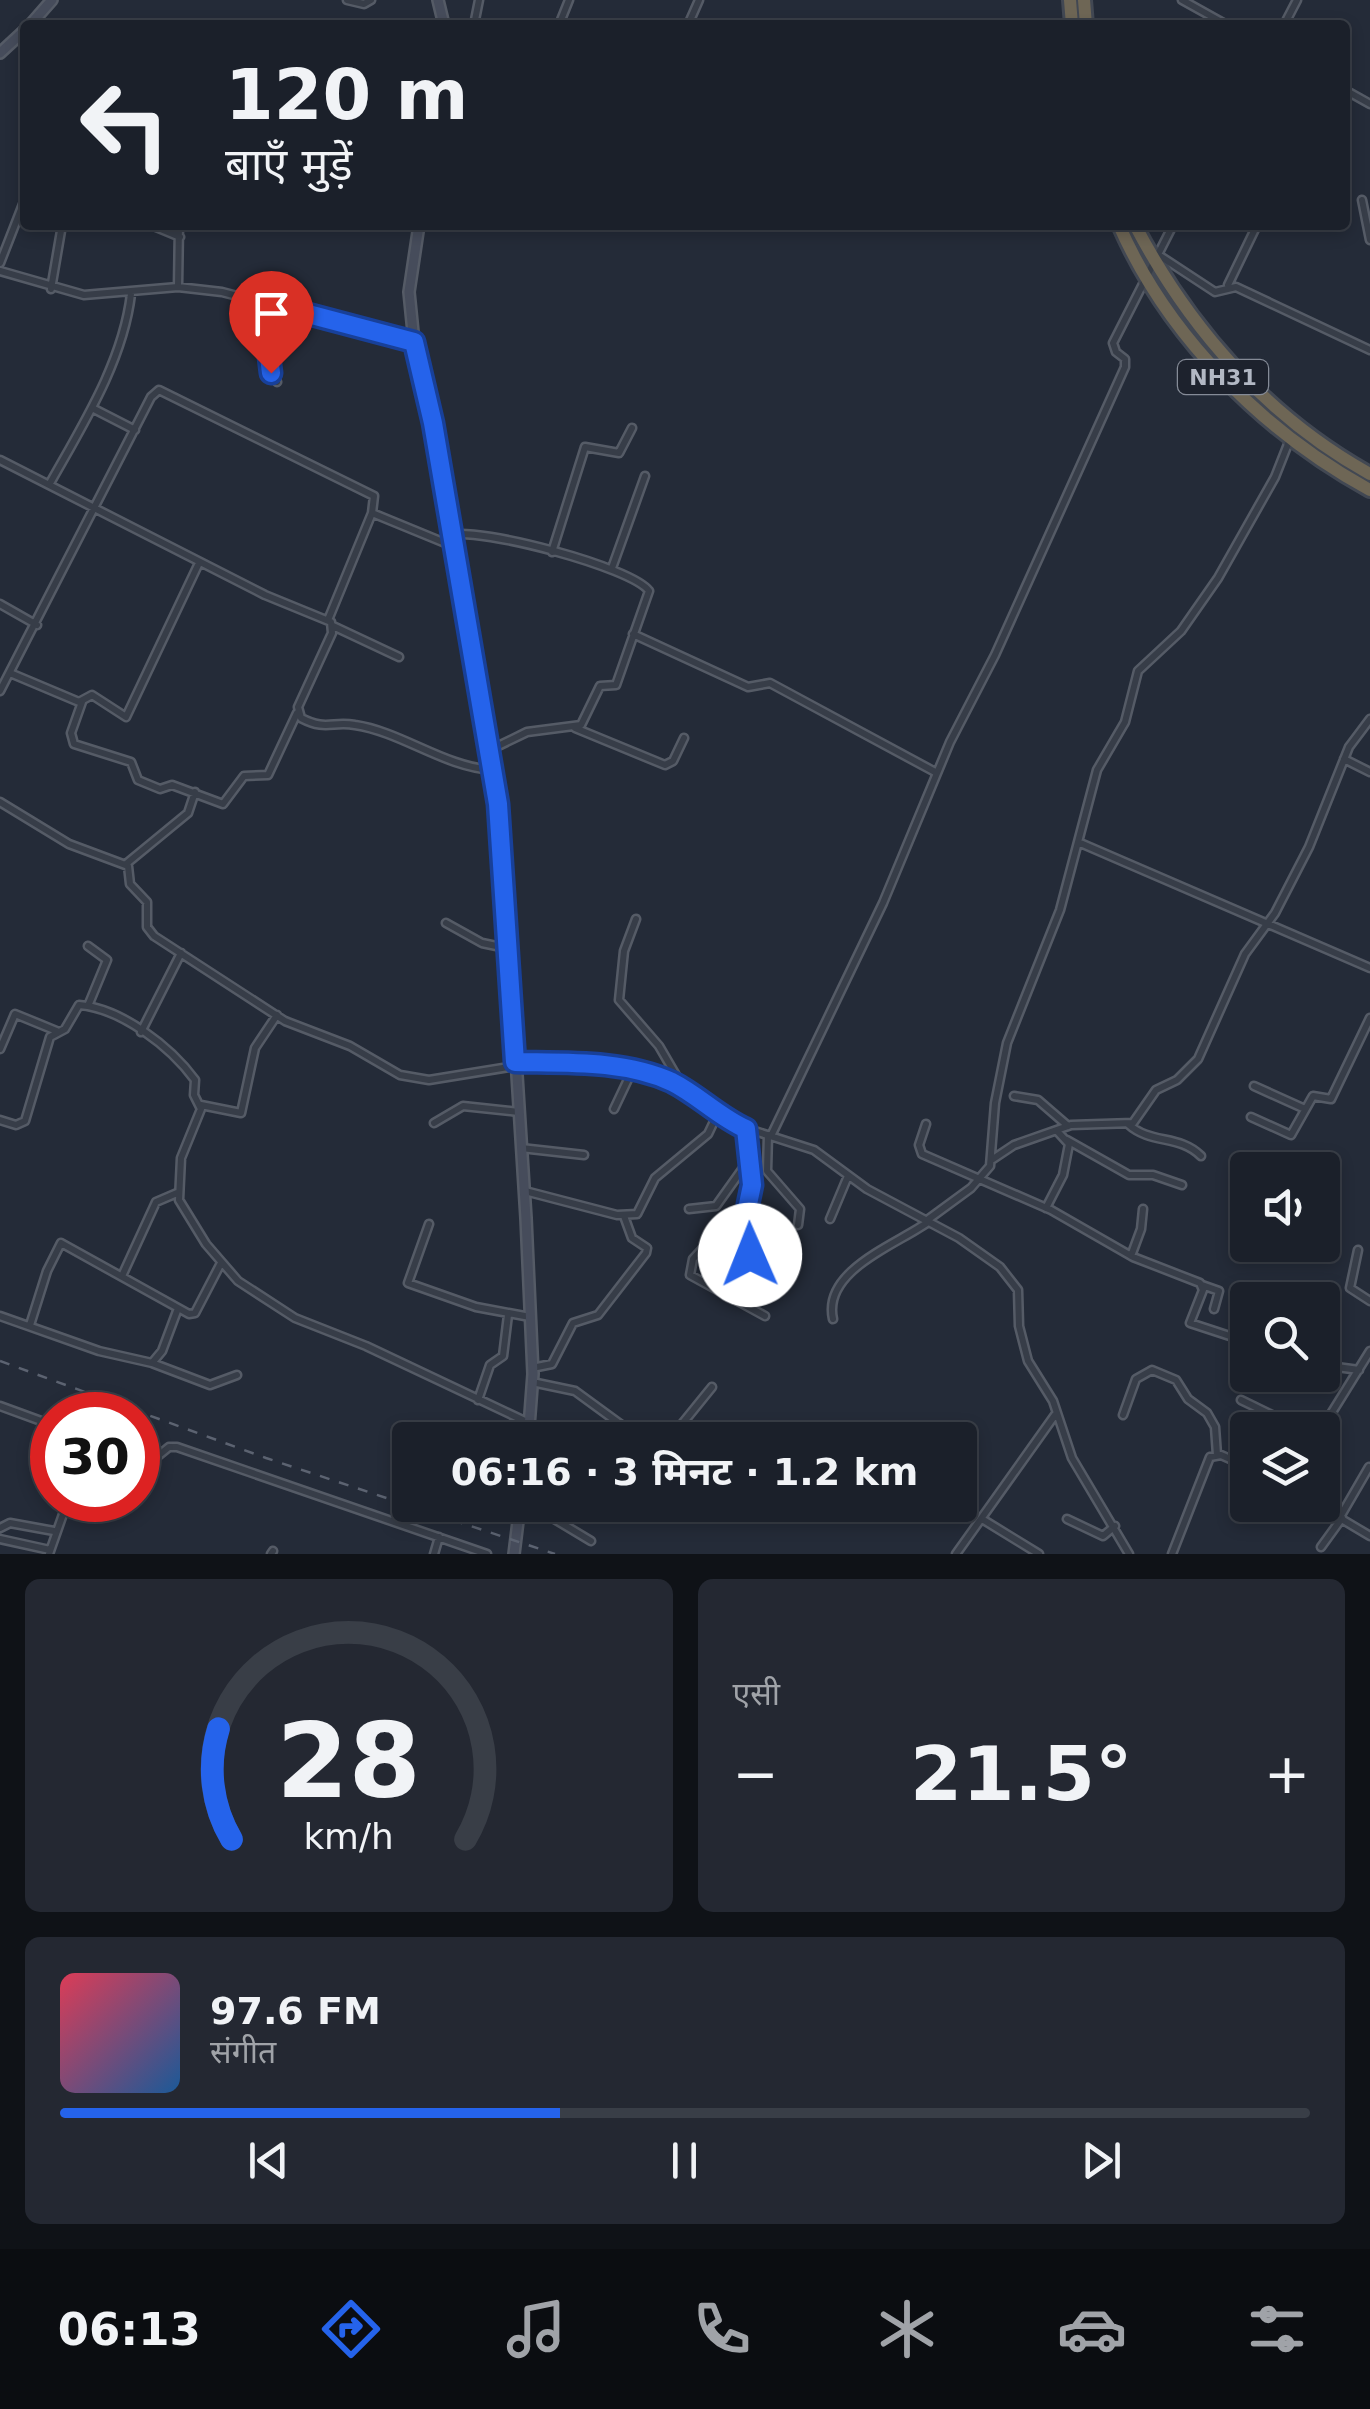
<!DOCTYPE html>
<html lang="hi">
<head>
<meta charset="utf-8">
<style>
	body { margin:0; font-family:"DejaVu Sans","Noto Sans Devanagari",sans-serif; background:#242832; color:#f1f3f6; height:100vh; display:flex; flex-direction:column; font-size:38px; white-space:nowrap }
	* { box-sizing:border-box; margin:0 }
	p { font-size:32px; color:#a0a3a8 }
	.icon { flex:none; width:55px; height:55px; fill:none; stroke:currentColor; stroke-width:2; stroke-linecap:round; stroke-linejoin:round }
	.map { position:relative; height:1554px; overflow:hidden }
	.side { display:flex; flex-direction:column; gap:25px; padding:25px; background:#0f1217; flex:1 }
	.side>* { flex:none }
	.hud { position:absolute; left:20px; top:20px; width:1330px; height:210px; border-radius:10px; box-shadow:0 5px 15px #0003,0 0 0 2px #393e47; background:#1b202a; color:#f1f3f6; overflow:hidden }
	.tools { position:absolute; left:1230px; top:1152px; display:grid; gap:20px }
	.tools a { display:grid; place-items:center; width:110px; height:110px; border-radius:10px; background:#1b202a; box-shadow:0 5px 15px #0003,0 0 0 2px #393e47; font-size:50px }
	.speed { position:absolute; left:30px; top:1392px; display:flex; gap:20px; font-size:50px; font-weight:700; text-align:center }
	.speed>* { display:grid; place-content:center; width:130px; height:130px; border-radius:50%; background:#1b202a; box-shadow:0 5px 15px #0003,0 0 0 2px #393e47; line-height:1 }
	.speed .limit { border:15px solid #d22; background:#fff; color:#111 }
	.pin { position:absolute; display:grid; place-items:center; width:85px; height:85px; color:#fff; margin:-102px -42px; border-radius:50% 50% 50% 0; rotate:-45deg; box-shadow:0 0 10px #0007 }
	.pin .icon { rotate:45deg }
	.me { position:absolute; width:110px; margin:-55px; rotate:359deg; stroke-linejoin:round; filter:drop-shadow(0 0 8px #0008) }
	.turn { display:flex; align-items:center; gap:35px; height:210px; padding:0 40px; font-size:45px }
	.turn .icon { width:130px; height:130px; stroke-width:2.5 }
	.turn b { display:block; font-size:70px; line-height:85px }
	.big { font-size:75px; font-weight:700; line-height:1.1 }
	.side .tile { flex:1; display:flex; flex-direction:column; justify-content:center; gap:15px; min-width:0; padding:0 35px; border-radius:15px; background:#242832 }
	.side .dial { align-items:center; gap:0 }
	.dial svg { height:260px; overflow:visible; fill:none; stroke:#393e47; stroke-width:7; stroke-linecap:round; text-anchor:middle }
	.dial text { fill:#f1f3f6; stroke:none }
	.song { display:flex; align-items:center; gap:30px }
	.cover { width:120px; height:120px; border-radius:15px; background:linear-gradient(135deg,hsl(350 70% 55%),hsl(210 70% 35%)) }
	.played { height:10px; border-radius:5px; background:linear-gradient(90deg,#2563eb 40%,#393e47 40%) }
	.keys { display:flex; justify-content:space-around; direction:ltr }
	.heat { display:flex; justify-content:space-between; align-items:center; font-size:55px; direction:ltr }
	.side .tiles { flex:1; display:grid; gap:25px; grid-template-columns:1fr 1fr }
	.tile:last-child { grid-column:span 2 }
	.trip { position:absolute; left:392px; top:1422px; width:585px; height:100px; border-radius:10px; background:#1b202a; box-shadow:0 5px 15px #0003,0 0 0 2px #393e47; font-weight:700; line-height:100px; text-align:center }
	.dock { display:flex; height:160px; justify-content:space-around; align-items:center; background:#0b0d11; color:#a0a3a8 }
	.dock .icon { width:70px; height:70px }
	.dock .on { color:#2563eb }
	.dock b { font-size:45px; color:#f1f3f6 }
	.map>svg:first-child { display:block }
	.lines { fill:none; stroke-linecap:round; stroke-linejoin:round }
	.street-casing { stroke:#555b66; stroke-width:11 }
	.secondary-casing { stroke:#555b66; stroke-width:14 }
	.highway-casing { stroke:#424853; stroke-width:18 }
	.street { stroke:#373d48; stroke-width:6 }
	.secondary { stroke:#464c5b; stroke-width:9 }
	.highway { stroke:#6e6655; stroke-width:12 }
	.rail { stroke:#5c6371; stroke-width:2.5; stroke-dasharray:10 10; stroke-linecap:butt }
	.route-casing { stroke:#184099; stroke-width:25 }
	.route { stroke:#2563eb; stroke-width:18 }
	.labels { text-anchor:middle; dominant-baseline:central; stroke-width:8; stroke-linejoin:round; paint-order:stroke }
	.shield { fill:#1d222d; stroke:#858b97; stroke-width:2.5 }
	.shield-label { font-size:22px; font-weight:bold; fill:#b2b8c4 }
</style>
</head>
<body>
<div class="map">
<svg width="1370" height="1554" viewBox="0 0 1370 1554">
	<rect width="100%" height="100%" fill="#242b38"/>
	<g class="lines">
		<g class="street-casing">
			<path id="street" d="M 347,0 L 364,4 L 371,0
				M 1182,0 L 1227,25
				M 474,25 L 479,0
				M 559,25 L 569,0
				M 688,25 L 699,0
				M 1284,25 L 1297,0
				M 1345,90 L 1370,104
				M 1362,200 L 1370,240
				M 151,225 L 180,237
				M 1157,254 L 1215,292 L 1236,287 L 1370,350
				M 0,263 L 25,199
				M 0,271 L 84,295 L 178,287 L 222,292 L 414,342
				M 1228,285 L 1257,225
				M 178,287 L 179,225
				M 51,289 L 62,225
				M 277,382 L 267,358 L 278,307
				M 92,408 L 135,430
				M 0,460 L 265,595 L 331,622 L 332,633 L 298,707 L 301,718 C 326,731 332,721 355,725 C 402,732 444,767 493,770
				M 49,485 C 82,426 123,362 131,294
				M 372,513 L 450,545
				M 450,535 C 479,527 632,567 649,591 L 616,685 L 600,686 L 581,725 L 527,732 L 490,750
				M 552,552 L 585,447 L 619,453 L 632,428
				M 612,568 L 645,476
				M 0,604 L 37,625
				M 333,626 L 399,657
				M 633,634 L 748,687 L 770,683 L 937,773
				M 10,673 L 79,702 L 92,695 L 126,717 L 199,563
				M 0,691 L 151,397 L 159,390 L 374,496 L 372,513 L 328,620
				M 82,702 L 71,733 L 74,744 L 131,762 L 138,780 L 160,789 L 172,785 L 223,804 L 244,776 L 268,775 L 297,713
				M 575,728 L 665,765 L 673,761 L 684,738
				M 1344,759 L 1370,772
				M 0,802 L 69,844 L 128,866 L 130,884 L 147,902 L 147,927 L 154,936 L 285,1021 L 350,1046 L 400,1075 L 429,1080 L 515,1066
				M 1078,842 L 1370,968
				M 126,864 L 188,813 L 195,792
				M 636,919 L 624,951 L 619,1000 L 659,1046 L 684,1089
				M 446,923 L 482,943 L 506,948
				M 88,946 L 107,960 L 88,1006
				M 141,1032 L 181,953
				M 0,1049 L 15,1014 L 59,1032
				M 516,1062 L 610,1066 L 671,1082 L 736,1125 L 814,1150 L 867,1189 L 959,1238 L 1000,1267 L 1018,1290 L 1019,1326 L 1028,1361 L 1053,1401 L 1072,1458 L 1129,1554
				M 1254,1086 L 1305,1109
				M 1014,1096 L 1038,1100 L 1068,1126
				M 201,1105 L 241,1113 L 255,1048 L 277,1015
				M 614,1109 L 632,1071
				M 1251,1117 L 1291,1135 L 1313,1096 L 1331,1099 L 1370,1018
				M 0,1120 L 16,1125 L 25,1121 L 50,1037 L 65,1029 L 79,1005 C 121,1008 171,1047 195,1080 L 194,1095 L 201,1109 L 181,1158 L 179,1200 L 206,1244 L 238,1281 L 295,1318 L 366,1346 L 529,1423
				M 434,1123 L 463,1106 L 519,1112
				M 926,1124 L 919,1145 L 922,1154 L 1051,1210 L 1133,1257 L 1200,1283 L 1203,1290 L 1190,1323 L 1248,1342
				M 1128,1124 C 1151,1145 1179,1134 1201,1156
				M 745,1129 L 751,1185 L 748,1204 L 758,1233 L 749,1262
				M 768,1135 L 767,1171 L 800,1209 L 798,1225
				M 771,1136 L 883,903 L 950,742 L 995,655 L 1125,367 L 1125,359 L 1116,352 L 1113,343 L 1173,225
				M 1067,1140 L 1129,1175 L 1153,1175 L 1182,1185
				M 521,1148 L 584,1155
				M 993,1159 L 1014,1145 L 1071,1125 L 1133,1123 L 1156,1090 L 1177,1080 L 1198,1059 L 1245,954 L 1275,913 L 1309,847 L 1349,747 L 1370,719
				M 525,1191 L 617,1215 L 637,1214 L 655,1178 L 708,1134 L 718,1113
				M 748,1200 L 693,1259 L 690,1275 L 765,1316
				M 1046,1208 L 1063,1175 L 1069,1144 L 1058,1132
				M 689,1209 L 716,1206 L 746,1164
				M 830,1219 L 848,1176
				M 926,1221 L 971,1188 L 990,1166 L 995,1103 L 1007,1043 L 1060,910 L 1097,770 L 1125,722 L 1138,671 L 1181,631 L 1218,578 L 1275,477 L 1290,439
				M 429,1224 L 408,1283 L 476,1307 L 530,1317
				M 1358,1250 L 1350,1288 L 1370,1301
				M 1131,1256 L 1141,1229 L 1143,1209
				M 122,1276 L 156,1202 L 177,1193
				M 1202,1285 L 1219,1291 L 1214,1309
				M 0,1316 L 99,1351 L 152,1363 L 162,1351 L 177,1311
				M 833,1319 C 822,1270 898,1244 928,1222
				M 30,1325 L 47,1271 L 61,1243 L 189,1314 L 195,1313 L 221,1263
				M 152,1363 L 210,1385 L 237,1375
				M 1322,1365 L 1359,1370
				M 532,1368 L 552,1364 L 573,1323 L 598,1315 L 646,1253 L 647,1248 L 632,1238 L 624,1216
				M 532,1382 L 575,1391 L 642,1440
				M 478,1400 L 490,1365 L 503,1356 L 508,1315
				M 1241,1400 L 1303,1430
				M 0,1406 L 52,1425
				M 1123,1415 L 1136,1379 L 1152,1370 L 1176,1380 L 1188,1399 L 1207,1413 L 1215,1427 L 1217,1455
				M 1321,1430 L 1370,1351
				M 669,1440 L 712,1387
				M 138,1455 L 153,1460 L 169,1447 L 177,1447 L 487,1554
				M 531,1505 L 591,1541
				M 1318,1505 L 1370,1536
				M 1340,1517 L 1369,1467
				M 982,1519 L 1039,1554
				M 1067,1519 L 1103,1536 L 1115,1526
				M 0,1528 L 10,1523 L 54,1531
				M 0,1539 L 50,1550
				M 1321,1547 L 1342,1518
				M 49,1554 L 68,1500
				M 271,1554 L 273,1551
				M 434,1554 L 439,1537
				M 956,1554 L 1055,1415
				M 1172,1554 L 1210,1457 L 1221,1455 L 1248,1467"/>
		</g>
		<g class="secondary-casing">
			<path id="secondary" d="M 438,0 L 444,25
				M 30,25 L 52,0
				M 0,53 L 25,30
				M 419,225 L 409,292 L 414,342 L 433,423 L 455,572 L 482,692 L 502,837 L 526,1218 L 533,1374 L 528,1440
				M 514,1554 L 520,1505"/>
		</g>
		<g class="highway-casing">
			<path id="highway" d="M 1070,0 L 1072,25
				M 1084,0 L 1086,25
				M 1119,225 C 1168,337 1264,432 1370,490
				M 1135,225 C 1189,328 1267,417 1370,474"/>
		</g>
		<use href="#street" class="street"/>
		<use href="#secondary" class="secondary"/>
		<use href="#highway" class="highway"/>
		<path class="rail" d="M 0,1361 L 266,1458 L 555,1554"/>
	</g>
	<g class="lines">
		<g class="route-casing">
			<path id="route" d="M 271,373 L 268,349 L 278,306 L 414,342 L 433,423 L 498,804 L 515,1062 C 566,1063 624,1060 672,1082 C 698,1095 719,1117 746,1129 L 752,1185 L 748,1204 L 758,1233 L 750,1255"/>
		</g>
		<use href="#route" class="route"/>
	</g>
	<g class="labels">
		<rect class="shield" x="1178" y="360" width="90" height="34" rx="8"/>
		<g class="shield-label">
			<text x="1223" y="377">NH31</text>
		</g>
	</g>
</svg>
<div class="tools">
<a><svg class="icon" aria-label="sound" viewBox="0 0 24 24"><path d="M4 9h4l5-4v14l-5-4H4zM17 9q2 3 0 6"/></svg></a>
<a><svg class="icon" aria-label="search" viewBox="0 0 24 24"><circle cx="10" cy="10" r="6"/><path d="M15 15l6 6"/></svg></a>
<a><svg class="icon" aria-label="layers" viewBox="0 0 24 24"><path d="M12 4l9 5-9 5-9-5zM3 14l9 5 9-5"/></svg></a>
</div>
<div class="speed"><div class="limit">30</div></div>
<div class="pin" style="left:271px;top:373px;background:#d93025"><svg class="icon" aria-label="arrive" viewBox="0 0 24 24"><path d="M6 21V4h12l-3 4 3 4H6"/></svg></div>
<svg class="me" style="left:750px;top:1255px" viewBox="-20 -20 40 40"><circle r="19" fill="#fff"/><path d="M0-13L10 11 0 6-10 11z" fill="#2563eb"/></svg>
<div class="trip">06:16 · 3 मिनट · 1.2 km</div>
<div class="hud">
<div class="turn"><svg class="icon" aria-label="left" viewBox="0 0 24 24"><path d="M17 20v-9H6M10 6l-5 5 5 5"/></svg><div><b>120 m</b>बाएँ मुड़ें</div></div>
</div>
</div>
<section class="side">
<div class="tiles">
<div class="tile dial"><svg viewBox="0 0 100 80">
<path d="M14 69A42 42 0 1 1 86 69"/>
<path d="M14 69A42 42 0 0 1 10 35" stroke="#2563eb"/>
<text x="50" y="56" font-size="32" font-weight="700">28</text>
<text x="50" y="72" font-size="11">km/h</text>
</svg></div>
<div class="tile"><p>एसी</p>
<div class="heat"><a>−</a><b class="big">21.5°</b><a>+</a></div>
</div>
<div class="tile">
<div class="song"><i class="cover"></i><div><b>97.6 FM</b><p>संगीत</p></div></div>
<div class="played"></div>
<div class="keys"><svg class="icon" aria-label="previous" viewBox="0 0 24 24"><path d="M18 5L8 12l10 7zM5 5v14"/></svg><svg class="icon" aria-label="pause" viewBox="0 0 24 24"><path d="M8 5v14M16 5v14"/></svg><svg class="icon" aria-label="next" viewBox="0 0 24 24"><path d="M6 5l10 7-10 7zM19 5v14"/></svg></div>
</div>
</div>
</section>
<nav class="dock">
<b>06:13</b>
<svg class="icon on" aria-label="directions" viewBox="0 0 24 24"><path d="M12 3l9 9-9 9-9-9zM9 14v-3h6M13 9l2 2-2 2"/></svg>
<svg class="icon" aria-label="music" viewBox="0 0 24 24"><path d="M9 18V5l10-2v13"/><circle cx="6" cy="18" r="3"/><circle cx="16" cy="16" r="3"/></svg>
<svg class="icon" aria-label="phone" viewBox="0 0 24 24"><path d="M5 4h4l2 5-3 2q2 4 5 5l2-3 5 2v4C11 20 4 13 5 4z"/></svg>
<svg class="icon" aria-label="climate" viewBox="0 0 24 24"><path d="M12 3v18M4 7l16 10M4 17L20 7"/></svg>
<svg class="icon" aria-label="car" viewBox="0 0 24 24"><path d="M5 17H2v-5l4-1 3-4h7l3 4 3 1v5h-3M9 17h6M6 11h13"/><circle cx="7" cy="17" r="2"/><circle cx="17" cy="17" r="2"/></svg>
<svg class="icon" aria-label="filters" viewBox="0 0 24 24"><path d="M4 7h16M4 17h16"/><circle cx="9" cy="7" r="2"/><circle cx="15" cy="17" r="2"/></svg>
</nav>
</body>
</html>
